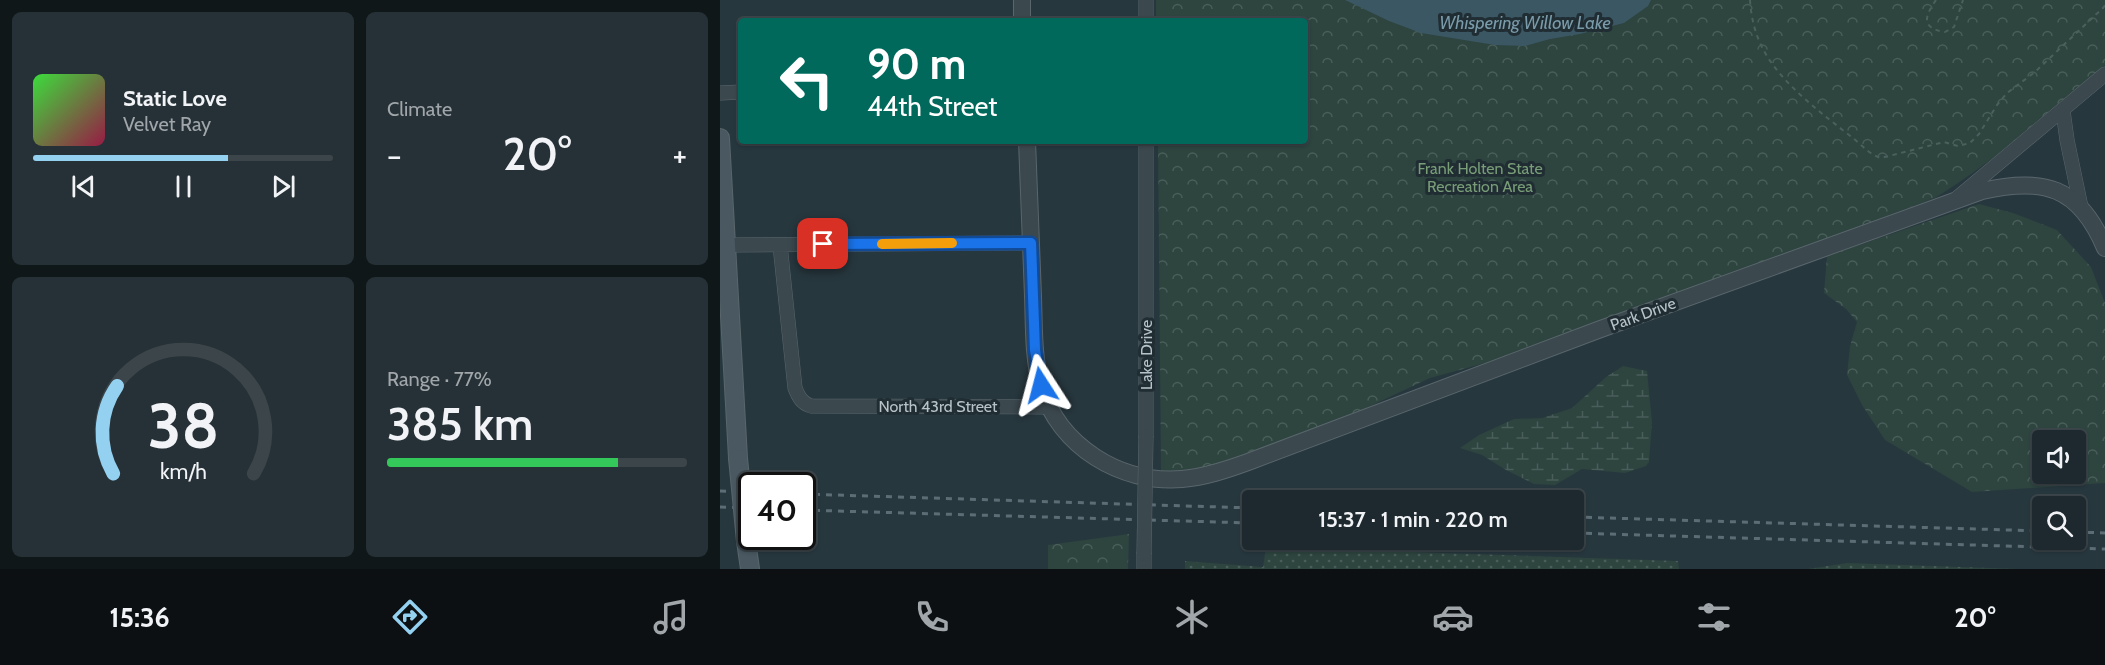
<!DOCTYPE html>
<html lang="en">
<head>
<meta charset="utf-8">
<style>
	body { margin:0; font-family:Cabin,sans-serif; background:#253136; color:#f1f3f6; height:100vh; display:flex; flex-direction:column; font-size:22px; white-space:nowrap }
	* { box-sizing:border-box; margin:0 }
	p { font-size:20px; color:#a0a6aa }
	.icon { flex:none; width:33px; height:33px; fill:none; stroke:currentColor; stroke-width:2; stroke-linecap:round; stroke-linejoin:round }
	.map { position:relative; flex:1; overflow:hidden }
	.details { display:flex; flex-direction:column; gap:12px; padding:12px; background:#101719; width:720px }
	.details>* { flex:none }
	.hud { position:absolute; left:18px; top:18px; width:570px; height:126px; border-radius:6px; box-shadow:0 2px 4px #0004,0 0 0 2px #3b454a; background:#00695c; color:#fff; overflow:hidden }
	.controls { position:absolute; left:1312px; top:430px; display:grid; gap:12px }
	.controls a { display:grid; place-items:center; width:54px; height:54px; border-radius:6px; background:#1d292e; box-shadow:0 2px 4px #0004,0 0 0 2px #3b454a; font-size:30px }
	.speed { position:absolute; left:18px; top:472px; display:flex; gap:12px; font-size:30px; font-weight:700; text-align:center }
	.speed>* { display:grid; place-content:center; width:78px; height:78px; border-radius:50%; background:#1d292e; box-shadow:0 2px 4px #0004,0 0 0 2px #3b454a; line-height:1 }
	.speed .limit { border:3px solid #111; border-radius:9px; background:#fff; color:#111 }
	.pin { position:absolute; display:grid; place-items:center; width:51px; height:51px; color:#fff; margin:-26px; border-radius:12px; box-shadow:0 3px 9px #0006 }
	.me { position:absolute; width:66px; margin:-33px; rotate:351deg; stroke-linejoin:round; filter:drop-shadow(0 0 4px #0008) }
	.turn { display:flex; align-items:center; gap:21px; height:126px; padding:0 30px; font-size:27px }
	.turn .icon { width:78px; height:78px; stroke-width:2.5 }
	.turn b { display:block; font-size:42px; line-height:51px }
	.big { font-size:45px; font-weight:600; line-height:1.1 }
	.details .card { flex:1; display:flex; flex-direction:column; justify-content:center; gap:9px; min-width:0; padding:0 21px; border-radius:9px; background:#253136 }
	.details .dial { align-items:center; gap:0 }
	.dial svg { height:156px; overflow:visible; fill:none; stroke:#3b454a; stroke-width:7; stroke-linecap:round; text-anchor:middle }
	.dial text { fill:#f1f3f6; stroke:none }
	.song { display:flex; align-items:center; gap:18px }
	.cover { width:72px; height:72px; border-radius:9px; background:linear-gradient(135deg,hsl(120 70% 55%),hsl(340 70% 35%)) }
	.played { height:6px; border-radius:3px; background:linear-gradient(90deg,#94d1f1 65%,#3b454a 65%) }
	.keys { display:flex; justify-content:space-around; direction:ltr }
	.heat { display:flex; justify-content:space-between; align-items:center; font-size:33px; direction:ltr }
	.charge { height:9px; border-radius:4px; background:linear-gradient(90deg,#34c759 77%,#3b454a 0) }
	.details .tiles { flex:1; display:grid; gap:12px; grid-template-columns:repeat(2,1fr) }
	.trip { position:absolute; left:522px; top:490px; width:342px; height:60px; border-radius:6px; background:#1d292e; box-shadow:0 2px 4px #0004,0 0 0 2px #3b454a; font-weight:600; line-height:60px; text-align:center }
	.menu { display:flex; height:96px; justify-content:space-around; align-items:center; background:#0c1012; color:#a0a6aa }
	.menu .icon { width:42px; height:42px }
	.menu .on { color:#94d1f1 }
	.menu b { font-size:27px; color:#f1f3f6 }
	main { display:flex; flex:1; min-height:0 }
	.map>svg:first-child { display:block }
	.grass { fill:url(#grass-dots) }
	.forest { fill:url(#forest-crowns); fill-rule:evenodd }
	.wetland { fill:url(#wetland-marsh) }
	.water { fill:#3c5764 }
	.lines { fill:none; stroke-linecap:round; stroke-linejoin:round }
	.minor-casing { stroke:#59666c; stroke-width:15 }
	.tertiary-casing { stroke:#59666c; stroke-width:18 }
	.secondary-casing { stroke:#59666c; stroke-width:20 }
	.path { stroke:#4b605c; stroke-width:2; stroke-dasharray:4.5 4.5; stroke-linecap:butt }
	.minor { stroke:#3b484e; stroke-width:14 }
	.tertiary { stroke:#3b484e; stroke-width:16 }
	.secondary { stroke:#495861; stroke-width:18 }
	.rail { stroke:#5d6d75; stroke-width:3; stroke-dasharray:6 6; stroke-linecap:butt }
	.minor-bridge-casing { stroke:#59666c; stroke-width:15; stroke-linecap:butt }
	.secondary-bridge-casing { stroke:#59666c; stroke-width:20; stroke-linecap:butt }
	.minor-bridge { stroke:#3b484e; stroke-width:14 }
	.secondary-bridge { stroke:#495861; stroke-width:18 }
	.route-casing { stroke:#114b97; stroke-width:15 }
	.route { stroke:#1a73e8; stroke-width:10 }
	.slow { stroke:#f59e0b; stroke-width:10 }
	.labels { text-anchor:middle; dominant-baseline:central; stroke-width:6; stroke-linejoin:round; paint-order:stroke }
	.park-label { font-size:16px; fill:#789d77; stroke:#202d33 }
	.street-label { font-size:16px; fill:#b7c3c9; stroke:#202d33 }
	.water-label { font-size:18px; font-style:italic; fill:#7a9baa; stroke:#202d33 }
</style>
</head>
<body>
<main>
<section class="details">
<div class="tiles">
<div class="card">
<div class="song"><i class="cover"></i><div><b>Static Love</b><p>Velvet Ray</p></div></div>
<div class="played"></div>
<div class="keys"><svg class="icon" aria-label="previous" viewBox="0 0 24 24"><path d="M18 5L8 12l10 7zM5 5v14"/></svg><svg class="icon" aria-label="pause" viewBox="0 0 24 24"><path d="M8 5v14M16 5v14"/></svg><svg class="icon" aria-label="next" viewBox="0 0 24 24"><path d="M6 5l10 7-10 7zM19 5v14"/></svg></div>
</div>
<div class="card"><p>Climate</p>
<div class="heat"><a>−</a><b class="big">20°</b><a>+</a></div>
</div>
<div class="card dial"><svg viewBox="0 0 100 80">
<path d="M14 69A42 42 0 1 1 86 69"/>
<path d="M14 69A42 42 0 0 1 16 24" stroke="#94d1f1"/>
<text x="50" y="56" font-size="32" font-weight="700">38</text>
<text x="50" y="72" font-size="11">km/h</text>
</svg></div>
<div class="card"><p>Range · 77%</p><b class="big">385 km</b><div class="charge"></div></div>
</div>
</section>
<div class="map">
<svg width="1385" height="569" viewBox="0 0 1385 569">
	<defs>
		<pattern id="grass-dots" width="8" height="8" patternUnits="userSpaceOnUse" patternTransform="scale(1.5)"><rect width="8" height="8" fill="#2d443f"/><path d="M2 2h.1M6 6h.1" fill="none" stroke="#495d59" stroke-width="1.8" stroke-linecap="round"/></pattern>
		<pattern id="forest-crowns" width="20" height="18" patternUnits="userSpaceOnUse" patternTransform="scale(1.5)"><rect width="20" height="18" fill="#2d443f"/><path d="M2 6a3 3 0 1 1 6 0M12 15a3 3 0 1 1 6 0" fill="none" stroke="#495d59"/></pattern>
		<pattern id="wetland-marsh" width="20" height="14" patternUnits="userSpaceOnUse" patternTransform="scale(1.5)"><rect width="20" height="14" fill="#2d443f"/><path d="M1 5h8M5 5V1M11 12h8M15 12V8" fill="none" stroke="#495d59"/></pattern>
	</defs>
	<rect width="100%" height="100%" fill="#27373e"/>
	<path class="grass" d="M 546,547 L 958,561 L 959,569 L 465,569 L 465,561 L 543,567 Z
		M 1127,563 L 1298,569 L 1088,569 Z"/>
	<path class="forest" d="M 436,0 L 1385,0 L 1385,65 C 1331,113 1276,160 1215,198 L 791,356 L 710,378 L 644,409 L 485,469 L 458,472 L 441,471 L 438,141 L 585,141 L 585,21 L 436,21 Z
		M 1259,204 L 1293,213 L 1337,230 L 1371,267 L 1385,303 L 1385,483 L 1252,492 L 1165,440 L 1142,405 L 1127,375 L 1130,346 L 1137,322 L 1126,309 L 1104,293 L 1107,256 ZM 1323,441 L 1356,441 L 1356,474 L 1323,474 Z
		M 409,534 L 408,569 L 328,569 L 328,545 Z"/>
	<path class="wetland" d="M 903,366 L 927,371 L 932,422 L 929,462 L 926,466 L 905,473 L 862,469 L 835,485 L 814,484 L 786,470 L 762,455 L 740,448 L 759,435 L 794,419 L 822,418 L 852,408 L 886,377 Z"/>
	<path class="water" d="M 625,0 L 931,0 L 928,6 L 904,23 L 860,34 L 830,39 L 805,46 L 775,45 L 701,33 L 669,21 Z"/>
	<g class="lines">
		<g class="minor-casing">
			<path id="minor" d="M 426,21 L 426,0
				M 0,93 L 21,92
				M 1343,111 L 1347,140 L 1361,207
				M 1237,198 L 1385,74
				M 6,245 L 311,243
				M 60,245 L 75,388 C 79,398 82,403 91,406 L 330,407
				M 426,436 L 426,141
				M 424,569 L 424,554"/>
		</g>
		<g class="tertiary-casing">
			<path id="tertiary" d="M 302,0 L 302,21
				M 307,141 C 309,193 311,244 313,296 C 314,325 313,357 321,386 C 339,447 401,484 462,479 C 485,477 506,470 528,462 L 878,330 L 1262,191 C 1323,177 1359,186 1385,248"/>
		</g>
		<g class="secondary-casing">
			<path id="secondary" d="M 0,138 L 18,458
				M 26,541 L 30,569"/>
		</g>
		<path class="path" d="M 1030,0 C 1031,17 1035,34 1043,49 C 1061,84 1104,115 1134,139 C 1143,146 1150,155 1161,158 L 1224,142 L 1238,146 L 1250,143 L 1259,134 L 1277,105 L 1287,93 L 1315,72 L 1385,6
			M 1216,0 C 1205,16 1200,28 1225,32 L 1234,27 L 1243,0"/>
		<use href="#minor" class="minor"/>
		<use href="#tertiary" class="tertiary"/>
		<use href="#secondary" class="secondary"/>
		<path class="rail" d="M 0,491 L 32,492
			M 82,494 L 532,508
			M 0,507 L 32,508
			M 82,510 L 532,523
			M 854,517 L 1323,531
			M 1356,532 L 1385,533
			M 854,533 L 1385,549"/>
		<g class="minor-bridge-casing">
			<path id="minor-bridge" d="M 424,554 L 426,436"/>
		</g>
		<g class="secondary-bridge-casing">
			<path id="secondary-bridge" d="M 18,458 L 26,541"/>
		</g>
		<use href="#minor-bridge" class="minor-bridge"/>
		<use href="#secondary-bridge" class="secondary-bridge"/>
	</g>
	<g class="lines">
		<g class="route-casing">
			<path id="route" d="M 103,244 L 311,243 L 315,350 L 321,385"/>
		</g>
		<use href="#route" class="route"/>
		<path class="slow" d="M 162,244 L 232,243"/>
	</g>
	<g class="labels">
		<g class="park-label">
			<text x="760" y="168">Frank Holten State<tspan x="760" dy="18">Recreation Area</tspan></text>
		</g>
		<g class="street-label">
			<text transform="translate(923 314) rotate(-20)">Park Drive</text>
			<text transform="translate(426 355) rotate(-90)">Lake Drive</text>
			<text x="218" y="406">North 43rd Street</text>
		</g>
		<g class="water-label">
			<text x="805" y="23">Whispering Willow Lake</text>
		</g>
	</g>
</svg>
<div class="controls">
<a><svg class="icon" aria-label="sound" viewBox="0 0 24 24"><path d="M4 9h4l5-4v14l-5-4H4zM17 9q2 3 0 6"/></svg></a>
<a><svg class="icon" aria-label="search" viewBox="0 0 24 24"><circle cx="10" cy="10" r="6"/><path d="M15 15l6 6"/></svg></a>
</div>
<div class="speed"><div class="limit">40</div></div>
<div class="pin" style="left:103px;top:244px;background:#d93025"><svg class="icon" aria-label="arrive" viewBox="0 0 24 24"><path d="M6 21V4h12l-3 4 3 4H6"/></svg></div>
<svg class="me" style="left:321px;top:385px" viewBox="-20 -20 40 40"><path d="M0-17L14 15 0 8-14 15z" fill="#1a73e8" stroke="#fff" stroke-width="4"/></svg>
<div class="trip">15:37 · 1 min · 220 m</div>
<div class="hud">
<div class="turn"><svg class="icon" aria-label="left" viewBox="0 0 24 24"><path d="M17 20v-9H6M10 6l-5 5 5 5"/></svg><div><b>90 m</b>44th Street</div></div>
</div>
</div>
</main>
<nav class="menu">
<b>15:36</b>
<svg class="icon on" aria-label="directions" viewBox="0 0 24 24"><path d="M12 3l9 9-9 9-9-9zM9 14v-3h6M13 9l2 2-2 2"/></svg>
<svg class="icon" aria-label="music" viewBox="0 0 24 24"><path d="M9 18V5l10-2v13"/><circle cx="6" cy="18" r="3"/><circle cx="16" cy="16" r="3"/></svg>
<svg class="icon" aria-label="phone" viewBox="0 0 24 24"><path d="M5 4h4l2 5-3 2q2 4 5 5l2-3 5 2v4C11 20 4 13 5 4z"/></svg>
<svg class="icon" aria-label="climate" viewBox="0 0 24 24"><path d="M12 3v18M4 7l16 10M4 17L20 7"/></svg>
<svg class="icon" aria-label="car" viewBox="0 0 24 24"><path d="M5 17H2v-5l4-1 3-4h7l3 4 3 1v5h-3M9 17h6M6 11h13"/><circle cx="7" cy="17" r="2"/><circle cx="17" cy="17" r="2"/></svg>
<svg class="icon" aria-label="filters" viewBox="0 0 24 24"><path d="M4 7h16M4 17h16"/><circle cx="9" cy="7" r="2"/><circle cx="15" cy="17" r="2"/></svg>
<b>20°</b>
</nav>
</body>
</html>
